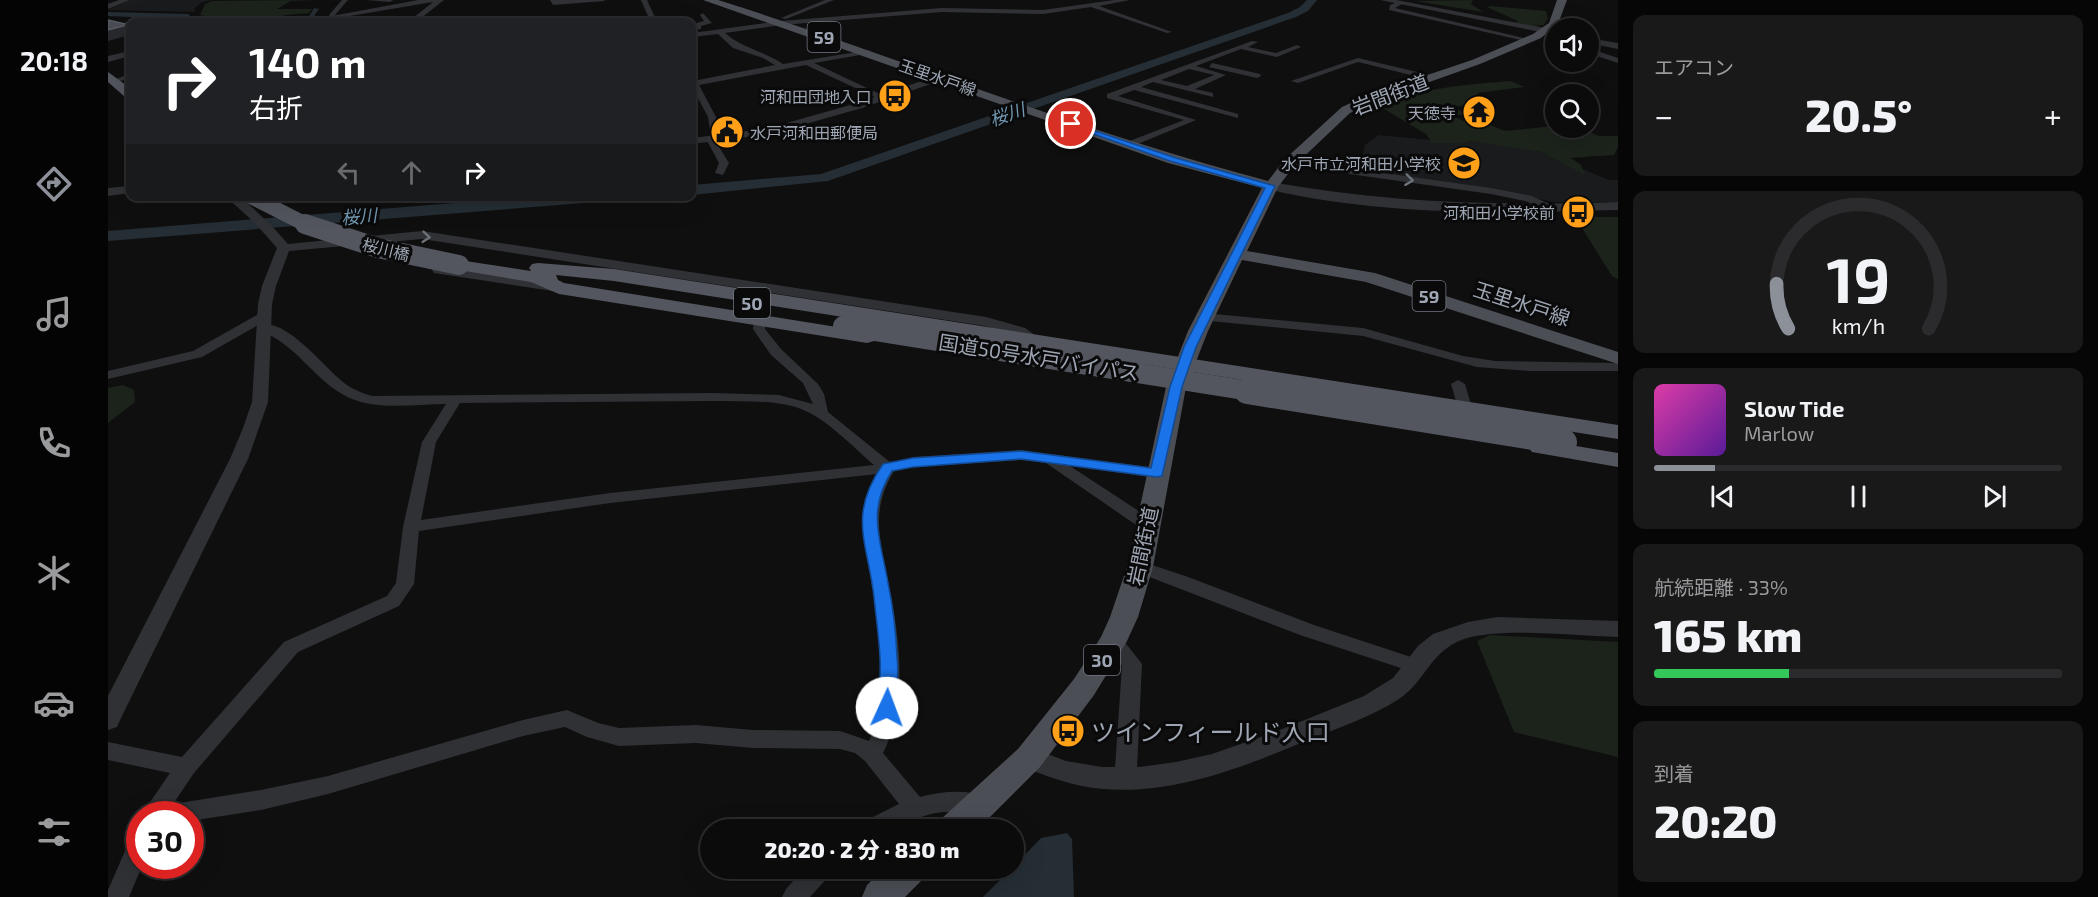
<!DOCTYPE html>
<html lang="ja">
<head>
<meta charset="utf-8">
<style>
	body { margin:0; font-family:"Exo 2","Noto Sans JP",sans-serif; background:#19191a; color:#f1f3f6; height:100vh; display:flex; flex-direction:column; font-size:22px; white-space:nowrap }
	* { box-sizing:border-box; margin:0 }
	p { font-size:20px; color:#9a9b9d }
	.icon { flex:none; width:33px; height:33px; fill:none; stroke:currentColor; stroke-width:2; stroke-linecap:round; stroke-linejoin:round }
	.map { position:relative; flex:1; overflow:hidden }
	.drawer { display:flex; flex-direction:column; gap:15px; padding:15px; background:#060607; width:480px }
	.drawer>* { flex:none }
	.top-card { position:absolute; left:18px; top:18px; width:570px; height:183px; border-radius:12px; box-shadow:0 6px 24px #0002,0 0 0 2px #2b2b2d; background:#202124; color:#fff; overflow:hidden }
	.controls { position:absolute; left:1437px; top:18px; display:grid; gap:12px }
	.controls a { display:grid; place-items:center; width:54px; height:54px; border-radius:50%; background:#0b0b0c; box-shadow:0 6px 24px #0002,0 0 0 2px #2b2b2d; font-size:30px }
	.speed { position:absolute; left:18px; top:801px; display:flex; gap:12px; font-size:30px; font-weight:700; text-align:center }
	.speed>* { display:grid; place-content:center; width:78px; height:78px; border-radius:50%; background:#0b0b0c; box-shadow:0 6px 24px #0002,0 0 0 2px #2b2b2d; line-height:1 }
	.speed .limit { border:9px solid #d22; background:#fff; color:#111 }
	.pin { position:absolute; display:grid; place-items:center; width:51px; height:51px; color:#fff; margin:-26px; border:3px solid #fff; border-radius:50%; box-shadow:0 2px 6px #0007 }
	.me { position:absolute; width:66px; margin:-33px; rotate:2deg; stroke-linejoin:round; filter:drop-shadow(0 0 4px #0008) }
	.turn { display:flex; align-items:center; gap:21px; height:126px; padding:0 24px; font-size:27px }
	.turn .icon { width:78px; height:78px; stroke-width:2.5 }
	.turn b { display:block; font-size:42px; line-height:51px }
	.lanes { display:flex; align-items:center; height:57px; padding:0 24px; background:#0003; justify-content:center; gap:30px; direction:ltr }
	.lanes .off { opacity:.35 }
	.big { font-size:45px; font-weight:800; line-height:1.1 }
	.drawer .widget { flex:1; display:flex; flex-direction:column; justify-content:center; gap:9px; min-width:0; padding:0 21px; border-radius:12px; background:#19191a }
	.drawer .dial { align-items:center; gap:0 }
	.dial svg { height:156px; overflow:visible; fill:none; stroke:#2b2b2d; stroke-width:7; stroke-linecap:round; text-anchor:middle }
	.dial text { fill:#f1f3f6; stroke:none }
	.song { display:flex; align-items:center; gap:18px }
	.cover { width:72px; height:72px; border-radius:9px; background:linear-gradient(135deg,hsl(320 70% 55%),hsl(270 70% 35%)) }
	.played { height:6px; border-radius:3px; background:linear-gradient(90deg,#8c9099 15%,#2b2b2d 15%) }
	.keys { display:flex; justify-content:space-around; direction:ltr }
	.heat { display:flex; justify-content:space-between; align-items:center; font-size:33px; direction:ltr }
	.charge { height:9px; border-radius:4px; background:linear-gradient(90deg,#34c759 33%,#2b2b2d 0) }
	.trip { position:absolute; left:592px; top:819px; width:324px; height:60px; border-radius:30px; background:#0b0b0c; box-shadow:0 6px 24px #0002,0 0 0 2px #2b2b2d; font-weight:800; line-height:60px; text-align:center }
	main { display:flex; flex:1; min-height:0 }
	.dock { display:flex; flex-direction:column; width:108px; justify-content:space-around; align-items:center; background:#040405; color:#9a9b9d }
	.dock .icon { width:42px; height:42px }
	.dock .selected { color:#8c9099 }
	.dock b { font-size:27px; color:#f1f3f6 }
	.map>svg:first-child { display:block }
	.built { fill:#1a1b1d }
	.green { fill:#1b231b }
	.water { fill:#242e34 }
	.lines { fill:none; stroke-linecap:round; stroke-linejoin:round }
	.canal { fill:#242e34; fill-rule:evenodd }
	.river { fill:#242e34; fill-rule:evenodd }
	.minor { fill:#2f3135; fill-rule:evenodd }
	.tertiary { fill:#2f3135; fill-rule:evenodd }
	.primary { fill:#4b4e55; fill-rule:evenodd }
	.trunk { fill:#53565e; fill-rule:evenodd }
	.trunk-bridge-far2 { stroke:#53565e; stroke-width:15 }
	.trunk-bridge-far1 { stroke:#53565e; stroke-width:20 }
	.trunk-bridge { stroke:#53565e; stroke-width:26 }
	.shaded-wall { fill:#28292d }
	.building { fill:#4a4d54; stroke:#575b62; stroke-width:1.5 }
	.oneway { stroke:#6c717a }
	.route { fill:#1a73e8; stroke:#114b97; stroke-width:1.5 }
	.labels { text-anchor:middle; dominant-baseline:central; stroke-width:6; stroke-linejoin:round; paint-order:stroke }
	.far-street-label { font-size:16px; fill:#9ea6b3; stroke:#0a0a0b }
	.far-poi-label { font-size:16px; fill:#9ea6b3; stroke:#0a0a0b; text-anchor:end }
	.shield { fill:#0a0a0b; stroke:#727781; stroke-width:1.5 }
	.shield-label { font-size:18px; font-weight:bold; fill:#9ea6b3 }
	.far-water-label { font-size:18px; font-style:italic; fill:#7198b2; stroke:#0a0a0b }
	.street-label { font-size:20px; fill:#9ea6b3; stroke:#0a0a0b }
	.near-poi-label { font-size:24px; fill:#9ea6b3; stroke:#0a0a0b; text-anchor:start }
</style>
</head>
<body>
<main>
<nav class="dock">
<b>20:18</b>
<svg class="icon selected" aria-label="directions" viewBox="0 0 24 24"><path d="M12 3l9 9-9 9-9-9zM9 14v-3h6M13 9l2 2-2 2"/></svg>
<svg class="icon" aria-label="music" viewBox="0 0 24 24"><path d="M9 18V5l10-2v13"/><circle cx="6" cy="18" r="3"/><circle cx="16" cy="16" r="3"/></svg>
<svg class="icon" aria-label="phone" viewBox="0 0 24 24"><path d="M5 4h4l2 5-3 2q2 4 5 5l2-3 5 2v4C11 20 4 13 5 4z"/></svg>
<svg class="icon" aria-label="climate" viewBox="0 0 24 24"><path d="M12 3v18M4 7l16 10M4 17L20 7"/></svg>
<svg class="icon" aria-label="car" viewBox="0 0 24 24"><path d="M5 17H2v-5l4-1 3-4h7l3 4 3 1v5h-3M9 17h6M6 11h13"/><circle cx="7" cy="17" r="2"/><circle cx="17" cy="17" r="2"/></svg>
<svg class="icon" aria-label="filters" viewBox="0 0 24 24"><path d="M4 7h16M4 17h16"/><circle cx="9" cy="7" r="2"/><circle cx="15" cy="17" r="2"/></svg>
</nav>
<div class="map">
<svg width="1510" height="897" viewBox="0 0 1510 897">
	<rect width="100%" height="100%" fill="#0f0f10"/>
	<path class="built" d="M 22,0 L 104,0 L 94,2 L 86,9 L 88,12 L 0,10 Z
		M 1270,135 L 1345,142 L 1345,139 L 1416,148 L 1439,154 L 1501,180 L 1510,180 L 1510,202 L 1446,202 L 1373,187 L 1250,172 L 1257,145 Z"/>
	<path class="green" d="M 209,0 L 183,1 L 169,9 L 204,9 L 201,13 L 177,15 L 167,22 L 117,22 L 92,15 L 97,4 L 104,1 Z
		M 1365,0 L 1363,4 L 1375,12 L 1307,1 Z
		M 1383,6 L 1438,11 L 1440,18 L 1436,25 L 1424,26 L 1408,23 L 1410,21 L 1379,7 Z
		M 1403,81 L 1416,87 L 1370,93 L 1366,103 L 1346,107 L 1357,114 L 1344,116 L 1363,124 L 1377,123 L 1397,131 L 1447,126 L 1472,128 L 1491,136 L 1510,136 L 1510,147 L 1506,155 L 1463,158 L 1473,165 L 1477,175 L 1433,152 L 1362,141 L 1354,143 L 1324,143 L 1318,134 L 1276,109 C 1301,87 1368,84 1403,81 Z
		M 1474,217 L 1510,217 L 1510,279 L 1504,276 L 1469,220 Z
		M 15,385 L 26,390 L 27,402 L 0,423 L 0,388 Z
		M 1382,635 L 1510,642 L 1510,757 L 1406,732 L 1369,641 Z"/>
	<path class="water" d="M 0,12 L 81,14 L 83,19 L 98,22 L 61,22 L 44,18 L 0,16 Z
		M 959,833 L 964,839 L 966,897 L 875,897 L 903,869 L 906,868 L 906,866 L 933,838 Z"/>
	<g class="lines">
		<path class="canal" d="M 206,8 L 211,9 L 203,20 L 199,20 Z"/>
		<path class="river" d="M 1199,0 L 1209,0 L 1200,11 L 1188,17 L 720,181 L 584,195 L 584,185 L 713,174 L 1180,13 L 1192,7 Z
			M 434,196 L 509,196 L 501,201 L 0,241 L 0,231 Z"/>
		<path class="minor" d="M 234,0 L 240,0 L 227,15 L 227,18 L 223,18 L 221,15 Z
			M 259,0 L 285,0 L 282,2 Z
			M 442,0 L 496,0 L 497,1 L 445,5 Z
			M 533,0 L 539,0 L 549,22 L 543,22 L 542,20 L 475,20 L 472,18 L 475,16 L 540,16 Z
			M 717,0 L 726,0 L 678,19 L 673,18 Z
			M 1006,0 L 1022,0 L 991,6 L 1064,32 L 1059,33 L 983,7 L 935,14 L 834,12 L 673,25 L 617,33 C 634,48 656,51 675,64 L 761,50 L 758,54 L 706,63 L 778,97 L 771,99 L 698,65 L 591,85 L 608,117 L 612,139 L 608,142 L 621,163 L 615,175 L 607,173 L 611,163 L 598,139 L 603,137 L 600,117 L 584,87 L 584,65 L 588,67 L 590,80 L 667,65 L 655,58 L 625,48 L 610,34 L 584,37 L 584,33 L 673,21 L 834,8 L 935,10 Z
			M 1292,1 L 1294,4 L 1287,8 L 1424,40 L 1421,42 L 1281,10 L 1282,5 Z
			M 595,13 L 604,23 L 593,26 L 593,29 L 589,29 L 585,24 L 596,21 L 592,15 Z
			M 1144,41 L 1150,42 L 1140,47 L 1168,53 L 1189,45 L 1193,47 L 1169,57 L 1133,49 L 1088,66 L 1118,75 L 1087,89 L 1105,93 L 1105,97 L 1045,82 L 1033,87 L 1130,114 L 1130,118 L 1026,90 L 1010,96 L 1088,120 L 1025,146 L 1019,146 L 1019,142 L 1076,120 L 999,98 L 999,94 ZM 1081,69 L 1106,75 L 1079,86 L 1053,80 Z
			M 1480,48 L 1510,58 L 1510,63 L 1480,53 Z
			M 1250,58 L 1326,76 L 1327,78 L 1323,80 L 1250,62 L 1190,83 L 1183,81 Z
			M 1104,63 L 1152,74 L 1153,76 L 1149,78 L 1101,67 Z
			M 22,74 L 22,78 L 6,83 L 2,81 Z
			M 1181,160 L 1383,188 L 1424,196 L 1450,208 L 1445,211 L 1417,201 L 1383,194 L 1178,165 L 1176,163 Z
			M 156,311 L 162,315 L 151,324 C 183,319 218,372 242,387 C 249,391 256,394 264,396 L 605,393 L 671,395 L 705,404 L 695,383 L 663,355 L 645,329 L 646,320 L 652,316 L 658,320 L 657,329 L 673,349 L 710,384 L 716,394 L 720,412 L 783,463 L 805,457 L 913,450 L 1049,468 L 1054,470 L 1057,473 L 1054,476 L 1049,478 L 962,466 L 1046,521 L 1048,525 L 1046,529 L 1034,529 L 938,463 L 913,460 L 805,467 L 786,471 C 760,514 774,546 782,591 C 792,643 800,705 775,753 L 812,797 C 834,791 858,789 880,797 L 883,804 L 880,811 C 864,816 845,810 828,813 C 812,816 799,824 783,829 C 774,832 760,830 750,830 L 753,823 L 791,804 L 757,761 L 747,753 L 732,749 L 645,748 L 588,743 L 511,746 L 479,737 L 457,727 L 415,736 L 220,794 L 153,810 L 82,821 L 82,814 L 34,814 L 62,773 L 0,760 L 0,742 L 74,757 L 176,642 L 279,596 L 288,583 L 295,527 L 314,442 L 338,404 C 305,404 263,412 234,394 C 202,375 189,345 151,330 L 150,325 L 94,357 L 0,379 L 0,371 L 85,351 ZM 605,401 C 633,402 666,399 693,409 C 718,418 745,447 766,465 L 502,493 L 313,520 L 328,442 L 352,403 ZM 769,474 C 746,511 757,545 764,585 C 771,629 781,700 761,741 L 732,731 L 645,730 L 588,725 L 511,728 L 490,723 L 459,710 L 415,720 L 220,776 L 153,790 L 65,804 L 86,773 L 190,652 L 291,606 L 306,584 L 311,531 L 502,503 Z
			M 1096,313 L 1255,328 L 1355,356 L 1387,361 L 1510,363 L 1510,371 L 1422,371 L 1369,367 L 1255,336 L 1092,320 L 1090,317 Z
			M 1350,380 L 1357,384 L 1364,408 L 1362,411 L 1357,412 L 1350,408 L 1343,384 Z
			M 1032,561 L 1080,577 L 1206,625 L 1315,661 L 1318,666 L 1315,671 L 1308,673 L 1192,635 L 1026,571 L 1023,567 L 1026,563 Z
			M 1005,634 L 1012,636 L 1034,664 L 1029,768 L 1031,780 L 1028,787 L 1020,789 L 1012,787 L 1007,768 L 1014,666 L 996,641 L 998,636 Z
			M 32,832 L 32,866 L 34,866 L 21,897 L 0,897 L 0,890 L 24,835 Z
			M 697,868 L 724,868 L 721,876 L 702,897 L 674,897 L 678,889 Z"/>
		<path class="tertiary" d="M 11,0 L 22,0 L 0,9 L 0,4 Z
			M 310,0 L 336,0 L 308,22 L 300,22 L 325,2 L 206,22 L 191,22 Z
			M 1272,0 L 1288,0 L 1448,30 L 1448,35 Z
			M 1480,38 L 1510,43 L 1510,49 L 1480,43 Z
			M 22,51 L 22,56 L 0,62 L 0,56 Z
			M 831,75 L 836,78 L 834,80 L 754,108 L 662,134 L 584,144 L 584,138 L 657,129 L 746,104 Z
			M 1163,182 C 1278,203 1393,206 1510,202 L 1510,210 C 1394,213 1272,216 1159,189 L 1159,183 Z
			M 22,186 L 22,193 L 0,196 L 0,188 Z
			M 117,196 L 134,198 L 163,225 L 180,244 L 314,231 L 878,317 L 917,328 L 934,340 L 926,345 L 907,334 L 877,326 L 314,239 L 181,251 L 168,286 L 164,304 L 160,402 L 140,459 L 12,720 L 9,727 L 0,730 L 0,696 L 122,459 L 135,428 L 144,402 L 150,304 L 154,286 L 169,248 L 147,223 Z
			M 331,266 L 451,284 L 458,288 L 451,292 L 326,273 L 324,270 L 326,267 Z
			M 1389,617 L 1510,621 L 1510,637 C 1468,636 1395,627 1356,639 C 1322,651 1318,681 1291,699 C 1263,717 1230,728 1200,740 C 1136,767 1065,795 995,789 C 966,787 939,776 912,766 L 908,758 L 912,750 L 921,747 L 958,761 L 994,767 L 1031,767 L 1068,762 L 1104,754 L 1167,732 L 1256,696 L 1285,678 L 1310,646 L 1325,634 L 1360,622 Z"/>
		<path class="primary" d="M 595,0 L 610,0 C 794,58 973,132 1160,181 L 1176,160 L 1234,107 L 1260,95 L 1364,60 L 1425,34 L 1441,23 L 1449,0 L 1459,0 L 1450,24 L 1433,38 L 1372,64 L 1268,101 L 1242,113 L 1186,166 L 1170,187 L 1139,251 L 1267,273 L 1510,352 L 1510,364 L 1258,282 L 1134,260 L 1100,331 L 1078,387 L 1045,567 L 1030,617 L 1019,641 L 986,695 L 932,767 L 869,830 L 828,830 L 833,819 L 910,749 L 966,679 L 993,637 L 1002,617 L 1019,567 L 1058,387 L 1080,331 L 1154,188 L 1060,163 Z
			M 777,868 L 819,868 L 814,880 L 797,897 L 754,897 L 759,885 Z"/>
		<path class="trunk" d="M 0,72 L 22,88 L 22,98 L 17,97 L 0,82 Z
			M 351,260 L 423,271 L 421,268 L 424,264 L 430,263 L 506,269 L 1510,425 L 1510,439 L 506,281 L 448,275 L 450,280 L 456,283 L 766,333 L 769,337 L 766,341 L 759,343 L 451,294 L 423,282 L 345,269 L 342,265 L 345,261 Z
			M 1432,440 L 1510,453 L 1510,467 L 1424,452 L 1420,447 L 1424,442 Z"/>
		<path class="trunk-bridge-far2" d="M 142,196 L 201,226"/>
		<path class="trunk-bridge-far1" d="M 197,224 L 270,248 L 351,265
			M 735,326 L 1148,392"/>
		<path class="trunk-bridge" d="M 1139,391 L 1456,442"/>
	</g>
	<path class="shaded-wall" d="M 22,24 L 22,35 L 0,41 L 0,30 Z"/>
	<path class="building" d="M 0,20 L 17,24 L 20,22 L 23,22 L 22,24 L 0,30 Z"/>
	<defs><path id="oneway-chevron" d="M-2-3.5L2.5 0L-2 3.5" fill="none" stroke-width="1.6" stroke-linecap="round" stroke-linejoin="round" transform="scale(1.5)"/></defs>
	<g class="oneway">
		<use href="#oneway-chevron" transform="translate(1301 180) rotate(7)"/>
		<use href="#oneway-chevron" transform="translate(318 237) rotate(5)"/>
	</g>
	<path class="route" d="M 960,122 L 1068,158 L 1167,186 L 1088,347 L 1074,387 L 1054,476 L 1049,477 L 913,459 L 805,467 L 784,471 C 758,511 773,541 780,583 C 785,607 788,632 789,657 C 791,673 789,691 788,708 L 786,713 L 779,715 L 773,713 L 770,708 C 771,691 773,674 772,657 C 771,637 768,617 766,597 C 760,543 739,516 775,464 L 805,458 L 913,451 L 1043,468 L 1062,387 L 1076,347 L 1157,188 L 1062,161 L 960,125 Z"/>
	<defs>
		<g id="bus-disc" transform="scale(1.725)"><circle r="9.5" fill="#ffa018" stroke="#0a0a0b"/><path d="M-5-6H5V4H4V6H2V4H-2V6H-4V4H-5ZM-3.5-4V0h7V-4ZM-3.5 1.2v1.5H-2V1.2ZM2 1.2v1.5H3.5V1.2Z" fill="#111"/></g>
		<g id="temple-disc" transform="scale(1.725)"><circle r="9.5" fill="#ffa018" stroke="#0a0a0b"/><path d="M0-6L5-2H3V0L6.5 2.5H4V6H1.5V3h-3V6H-4V2.5H-6.5L-3 0V-2H-5Z" fill="#111"/></g>
		<g id="civic-disc" transform="scale(1.725)"><circle r="9.5" fill="#ffa018" stroke="#0a0a0b"/><path d="M-.6-6.5H3V-4.5H.6V-3L4-1V1h2V6H-6V1h2V-1L-.6-3ZM-1.2 2.5V6h2.4V2.5Z" fill="#111"/></g>
		<g id="school-disc" transform="scale(1.725)"><circle r="9.5" fill="#ffa018" stroke="#0a0a0b"/><path d="M0-5L7-2L0 1L-7-2ZM-4 1L0 2.5L4 1V4Q0 6-4 4Z" fill="#111"/></g>
	</defs>
	<g fill-rule="evenodd">
		<use href="#bus-disc" x="787" y="96"/>
		<use href="#temple-disc" x="1371" y="112"/>
		<use href="#civic-disc" x="619" y="132"/>
		<use href="#school-disc" x="1356" y="163"/>
		<use href="#bus-disc" x="1470" y="212"/>
		<use href="#bus-disc" x="960" y="731"/>
	</g>
	<g class="labels">
		<g class="far-street-label">
			<text transform="translate(830 77) rotate(19)">玉里水戸線</text>
			<text transform="translate(278 249) rotate(14)">桜川橋</text>
		</g>
		<g class="far-poi-label">
			<text x="764" y="96">河和田団地入口</text>
			<text x="1348" y="112">天徳寺</text>
			<text x="642" y="132" text-anchor="start">水戸河和田郵便局</text>
			<text x="1333" y="163">水戸市立河和田小学校</text>
			<text x="1447" y="212">河和田小学校前</text>
		</g>
		<g class="shield">
			<rect x="699.5" y="22" width="33" height="30" rx="4.5"/>
			<rect x="1304.5" y="281" width="33" height="30" rx="4.5"/>
			<rect x="626" y="288" width="36" height="30" rx="4.5"/>
			<rect x="976" y="645" width="36" height="30" rx="4.5"/>
		</g>
		<g class="shield-label">
			<text x="716" y="37">59</text>
			<text x="1321" y="296">59</text>
			<text x="644" y="303">50</text>
			<text x="994" y="660">30</text>
		</g>
		<g class="far-water-label">
			<text transform="translate(899 114) rotate(-19)">桜川</text>
			<text transform="translate(251 216) rotate(-5)">桜川</text>
		</g>
		<g class="street-label">
			<text transform="translate(1282 94) rotate(-21)">岩間街道</text>
			<text transform="translate(1414 303) rotate(18)">玉里水戸線</text>
			<text transform="translate(931 357) rotate(9)">国道50号水戸バイパス</text>
			<text transform="translate(1034 546) rotate(-78)">岩間街道</text>
		</g>
		<g class="near-poi-label">
			<text x="983" y="731">ツインフィールド入口</text>
		</g>
	</g>
</svg>
<div class="controls">
<a><svg class="icon" aria-label="sound" viewBox="0 0 24 24"><path d="M4 9h4l5-4v14l-5-4H4zM17 9q2 3 0 6"/></svg></a>
<a><svg class="icon" aria-label="search" viewBox="0 0 24 24"><circle cx="10" cy="10" r="6"/><path d="M15 15l6 6"/></svg></a>
</div>
<div class="speed"><div class="limit">30</div></div>
<div class="pin" style="left:963px;top:124px;background:#d93025"><svg class="icon" aria-label="arrive" viewBox="0 0 24 24"><path d="M6 21V4h12l-3 4 3 4H6"/></svg></div>
<svg class="me" style="left:779px;top:708px" viewBox="-20 -20 40 40"><circle r="19" fill="#fff"/><path d="M0-13L10 11 0 6-10 11z" fill="#1a73e8"/></svg>
<div class="trip">20:20 · 2 分 · 830 m</div>
<div class="top-card">
<div class="turn"><svg class="icon" aria-label="right" viewBox="0 0 24 24"><path d="M7 20v-9h11M14 6l5 5-5 5"/></svg><div><b>140 m</b>右折</div></div>
<div class="lanes"><svg class="icon off" aria-label="left" viewBox="0 0 24 24"><path d="M17 20v-9H6M10 6l-5 5 5 5"/></svg><svg class="icon off" aria-label="ahead" viewBox="0 0 24 24"><path d="M12 20V5M6 11l6-6 6 6"/></svg><svg class="icon" aria-label="right" viewBox="0 0 24 24"><path d="M7 20v-9h11M14 6l5 5-5 5"/></svg></div>
</div>
</div>
<section class="drawer">
<div class="widget"><p>エアコン</p>
<div class="heat"><a>−</a><b class="big">20.5°</b><a>+</a></div>
</div>
<div class="widget dial"><svg viewBox="0 0 100 80">
<path d="M14 69A42 42 0 1 1 86 69"/>
<path d="M14 69A42 42 0 0 1 8 46" stroke="#8c9099"/>
<text x="50" y="56" font-size="32" font-weight="700">19</text>
<text x="50" y="72" font-size="11">km/h</text>
</svg></div>
<div class="widget">
<div class="song"><i class="cover"></i><div><b>Slow Tide</b><p>Marlow</p></div></div>
<div class="played"></div>
<div class="keys"><svg class="icon" aria-label="previous" viewBox="0 0 24 24"><path d="M18 5L8 12l10 7zM5 5v14"/></svg><svg class="icon" aria-label="pause" viewBox="0 0 24 24"><path d="M8 5v14M16 5v14"/></svg><svg class="icon" aria-label="next" viewBox="0 0 24 24"><path d="M6 5l10 7-10 7zM19 5v14"/></svg></div>
</div>
<div class="widget"><p>航続距離 · 33%</p><b class="big">165 km</b><div class="charge"></div></div>
<div class="widget"><p>到着</p><b class="big">20:20</b></div>
</section>
</main>
</body>
</html>
